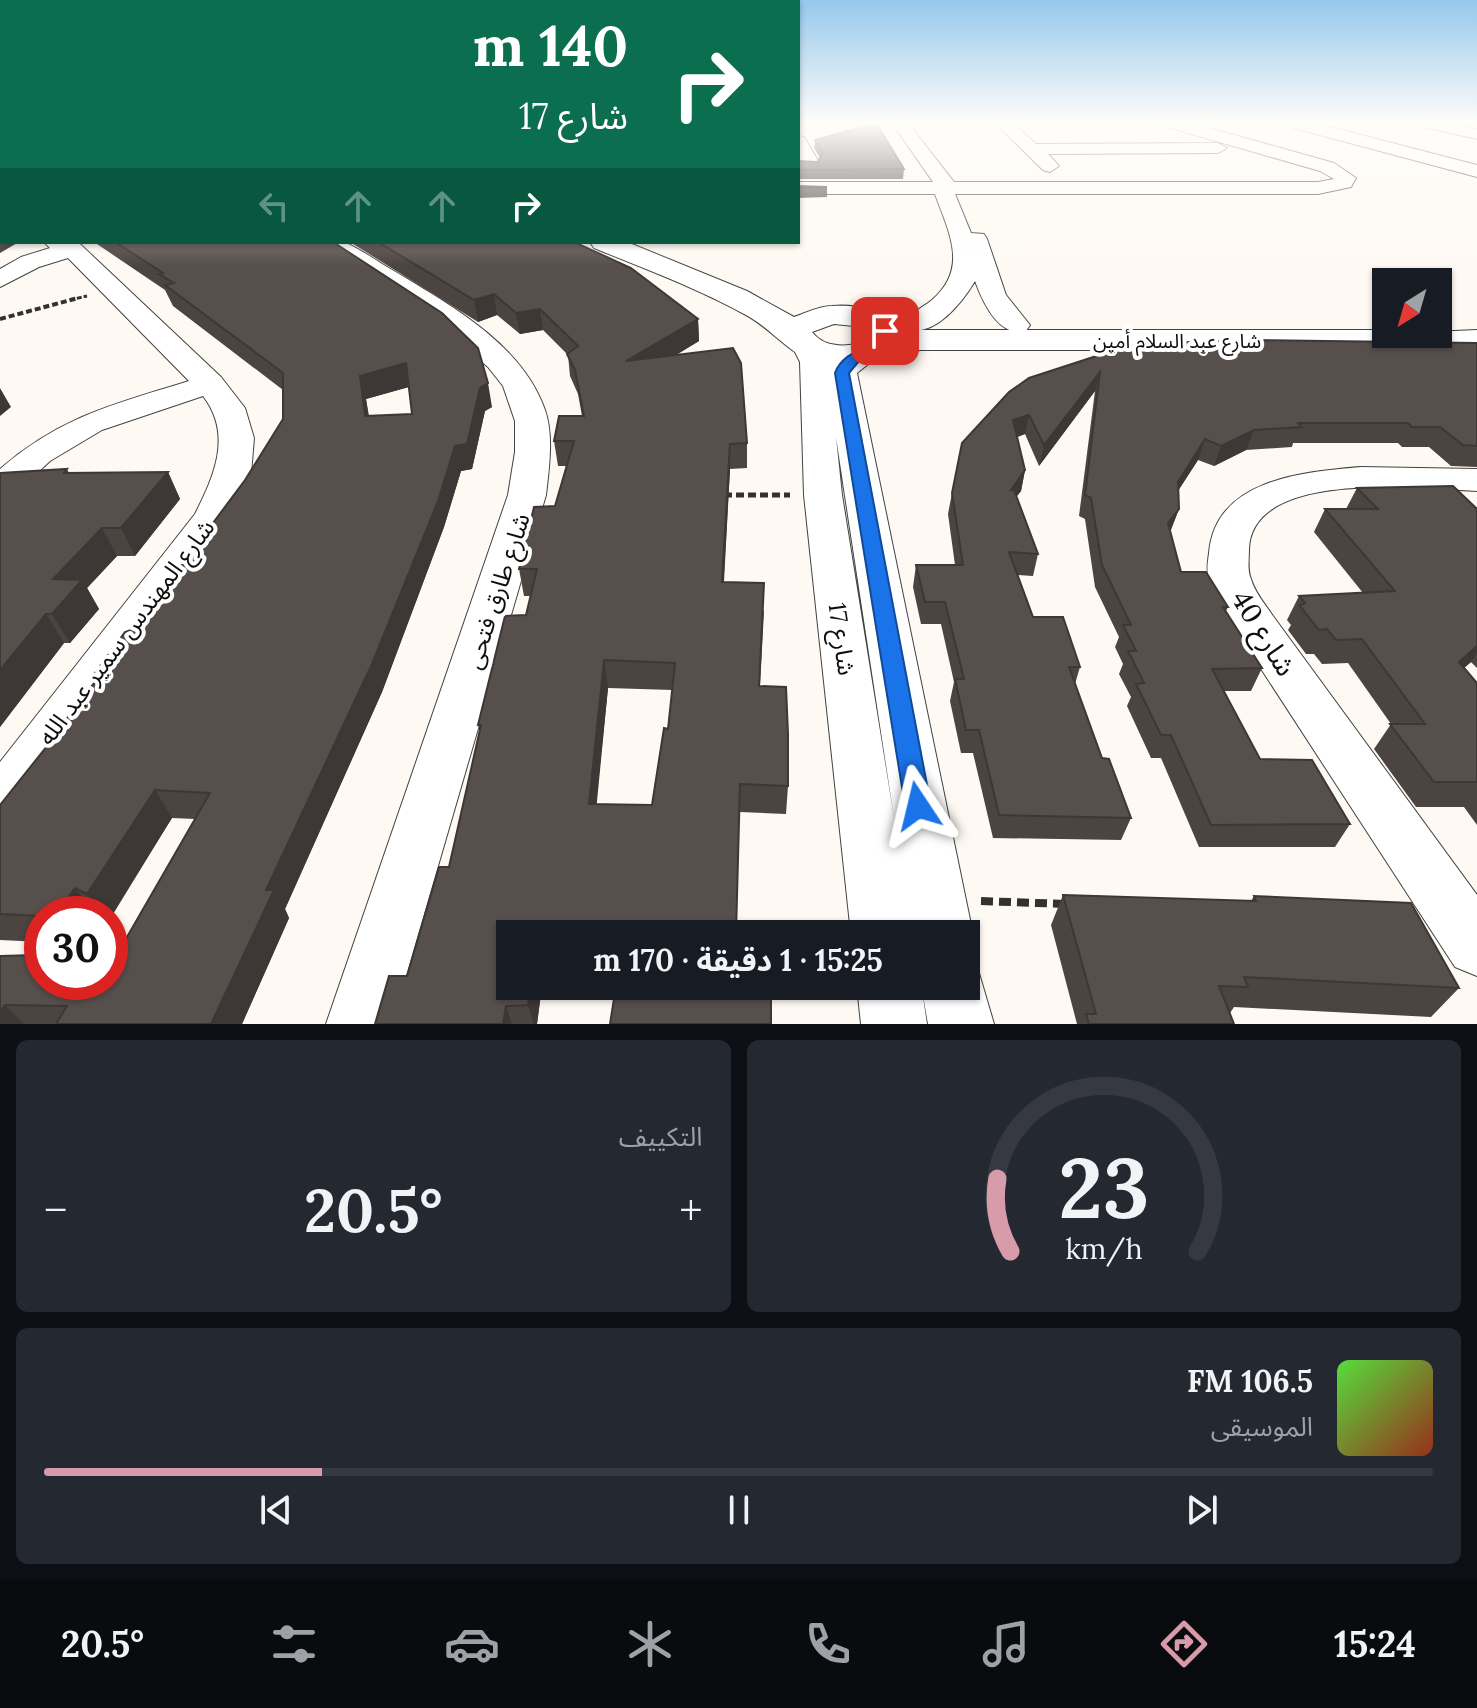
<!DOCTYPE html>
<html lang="ar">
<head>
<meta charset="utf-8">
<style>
	body { margin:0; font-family:Lora,"Noto Sans Arabic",serif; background:#242831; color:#f1f3f6; direction:rtl; height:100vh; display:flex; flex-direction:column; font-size:30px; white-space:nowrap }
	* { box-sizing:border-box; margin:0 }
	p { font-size:26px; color:#9ea1a6 }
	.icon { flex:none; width:44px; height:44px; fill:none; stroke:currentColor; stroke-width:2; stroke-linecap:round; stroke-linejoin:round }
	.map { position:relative; height:1024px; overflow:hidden; direction:ltr }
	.side { display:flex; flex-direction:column; gap:16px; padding:16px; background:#0d0f14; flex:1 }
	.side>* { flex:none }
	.top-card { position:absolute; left:0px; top:0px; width:800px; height:244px; box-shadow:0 2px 6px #0004; direction:rtl; background:#0b6e4f; color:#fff; overflow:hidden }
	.needle { width:52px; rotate:217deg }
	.controls { position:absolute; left:1372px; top:268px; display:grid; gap:16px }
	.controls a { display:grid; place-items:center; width:80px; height:80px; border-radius:0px; background:#171b24; box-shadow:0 2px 6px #0004; font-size:40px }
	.speed { position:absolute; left:24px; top:896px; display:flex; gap:16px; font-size:40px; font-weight:700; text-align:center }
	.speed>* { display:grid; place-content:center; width:104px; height:104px; border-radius:50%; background:#171b24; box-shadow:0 2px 6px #0004; line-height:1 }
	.speed .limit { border:12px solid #d22; background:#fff; color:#111 }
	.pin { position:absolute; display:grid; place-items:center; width:68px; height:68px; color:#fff; margin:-34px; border-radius:16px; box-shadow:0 4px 12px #0006 }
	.me { position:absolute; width:88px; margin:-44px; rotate:350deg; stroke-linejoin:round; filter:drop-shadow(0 0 6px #0008) }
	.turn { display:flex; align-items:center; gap:28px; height:168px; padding:0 40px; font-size:36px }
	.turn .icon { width:104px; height:104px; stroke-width:2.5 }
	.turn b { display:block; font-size:56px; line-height:68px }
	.lanes { display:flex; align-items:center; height:76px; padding:0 40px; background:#0003; justify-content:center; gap:40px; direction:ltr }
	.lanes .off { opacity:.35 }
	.big { font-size:60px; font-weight:700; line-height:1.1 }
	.side .card { flex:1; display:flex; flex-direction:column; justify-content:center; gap:12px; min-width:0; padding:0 28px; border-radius:12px; background:#242831 }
	.side .dial { align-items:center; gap:0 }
	.dial svg { height:208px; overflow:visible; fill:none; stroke:#363941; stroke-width:7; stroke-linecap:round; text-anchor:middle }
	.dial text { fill:#f1f3f6; stroke:none }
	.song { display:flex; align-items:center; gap:24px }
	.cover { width:96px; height:96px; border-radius:12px; background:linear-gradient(135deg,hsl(110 70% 55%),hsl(10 70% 35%)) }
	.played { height:8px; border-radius:4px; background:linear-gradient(90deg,#d79baa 20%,#363941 20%) }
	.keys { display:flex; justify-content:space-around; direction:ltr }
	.heat { display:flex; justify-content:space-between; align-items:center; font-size:44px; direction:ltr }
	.side .tiles { flex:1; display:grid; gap:16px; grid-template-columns:1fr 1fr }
	.card:last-child { grid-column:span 2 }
	.trip { position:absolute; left:496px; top:920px; width:484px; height:80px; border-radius:0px; background:#171b24; box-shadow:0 2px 6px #0004; font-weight:700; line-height:80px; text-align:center; direction:rtl }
	.tab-bar { display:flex; height:128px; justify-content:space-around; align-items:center; background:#090b0e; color:#9ea1a6 }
	.tab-bar .icon { width:56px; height:56px }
	.tab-bar .selected { color:#d79baa }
	.tab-bar b { font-size:36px; color:#f1f3f6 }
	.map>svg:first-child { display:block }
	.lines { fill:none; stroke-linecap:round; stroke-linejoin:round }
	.minor-casing { stroke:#424242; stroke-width:2 }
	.tertiary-casing { stroke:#424242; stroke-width:2 }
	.path-far3 { stroke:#313131; stroke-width:3; stroke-dasharray:5 2; stroke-linecap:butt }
	.path-far2 { stroke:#313131; stroke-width:4; stroke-dasharray:6 3; stroke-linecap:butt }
	.path-far1 { stroke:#313131; stroke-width:5; stroke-dasharray:8 4; stroke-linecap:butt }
	.path { stroke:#313131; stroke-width:8; stroke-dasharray:12 6; stroke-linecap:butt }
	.minor { fill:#fff; fill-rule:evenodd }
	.tertiary { fill:#fff; fill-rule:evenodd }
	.wall { fill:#4b4441; fill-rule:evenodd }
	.shaded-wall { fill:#3d3735 }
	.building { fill:#574f4c; stroke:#3d3735; stroke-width:2; fill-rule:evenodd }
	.route { fill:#1a73e8; stroke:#114b97; stroke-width:2 }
	.labels { text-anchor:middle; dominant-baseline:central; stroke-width:8; stroke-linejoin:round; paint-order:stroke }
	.far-street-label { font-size:20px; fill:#0f0f0f; stroke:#fff }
	.street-label { font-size:24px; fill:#0f0f0f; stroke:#fff }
	.near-street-label { font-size:28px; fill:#0f0f0f; stroke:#fff }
</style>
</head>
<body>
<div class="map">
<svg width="1477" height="1024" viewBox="0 0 1477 1024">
	<rect width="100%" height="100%" fill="#fefaf3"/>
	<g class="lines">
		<g class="minor-casing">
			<path id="minor" d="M 892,123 L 908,123 L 954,182 L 1318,182 L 1334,179 L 1320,171 L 1167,127 L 1165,123 L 1191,123 L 1334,163 L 1356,178 L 1351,187 L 1318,194 L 955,194 L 971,233 L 984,234 L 987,239 L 1006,295 L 1030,325 L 1026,331 C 999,338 983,303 975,281 C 962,303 935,337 906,330 L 902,324 C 910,313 922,308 932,300 C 969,268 949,233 935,194 L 798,194 L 798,182 L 933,182 Z
				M 995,123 L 1013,123 L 1036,144 L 1218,143 L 1227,148 L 1218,153 L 1048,154 L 1059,166 L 1050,172 L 1043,170 Z
				M 1288,123 L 1315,123 L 1477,165 L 1477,177 L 1290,127 Z
				M 1422,123 L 1451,123 L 1477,129 L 1477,139 L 1424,127 Z
				M 798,136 L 804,137 L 820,164 L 818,168 L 804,168 C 797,157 798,148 798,136 Z
				M 44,242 L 80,244 L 221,377 L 245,408 L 254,438 L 251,474 L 232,517 L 19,818 L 0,825 L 0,762 L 195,514 C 214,476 233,435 203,396 L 102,430 L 50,461 L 13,496 L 0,499 L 0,469 C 61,416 115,404 189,381 L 68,258 L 39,267 L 0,287 L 0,269 L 21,257 L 50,248 Z
				M 315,242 C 325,242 337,240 346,243 C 362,250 378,262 394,271 C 450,305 522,344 545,410 C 554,436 549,468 546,495 L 392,1024 L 326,1024 L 508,495 L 515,452 L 515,421 L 503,386 L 488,367 L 434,320 Z
				M 806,337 L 816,340 L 830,365 C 840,351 861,343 877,347 L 882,353 L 857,373 L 973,934 L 966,949 L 966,934 L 851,934 L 804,495 L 800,362 L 792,346 L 796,340 ZM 836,437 L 895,824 L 842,495 Z
				M 1361,467 L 1477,469 L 1477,491 C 1423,489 1252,468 1249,549 C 1249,559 1247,570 1251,579 C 1255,593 1265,604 1273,616 L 1477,895 L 1477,976 L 1455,967 L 1241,638 C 1230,619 1214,599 1209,578 C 1206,570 1208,561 1209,553 C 1215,479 1303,472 1361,467 Z
				M 966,959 L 976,963 L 994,1024 L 928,1024 L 922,990 L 927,1024 L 861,1024 L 857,986 L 966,986 Z"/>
		</g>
		<g class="tertiary-casing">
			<path id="tertiary" d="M 590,242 L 627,242 L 747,291 L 794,317 C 806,313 819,306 832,306 C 855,304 893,311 901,334 L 920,330 L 1386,330 L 1386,334 L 1477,330 L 1477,350 L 920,350 C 889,357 855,370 823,364 C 791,358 774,330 746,315 C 697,288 645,269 594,248 ZM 834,324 L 854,326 L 869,334 L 869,339 C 851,348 825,349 812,332 Z"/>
		</g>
		<path class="path-far3" d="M 70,300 L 87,296"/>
		<path class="path-far2" d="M 0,319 L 78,298"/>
		<path class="path-far1" d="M 724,495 L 790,495"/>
		<path class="path" d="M 981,901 L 1067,904"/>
		<use href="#minor" class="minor"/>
		<use href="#tertiary" class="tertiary"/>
	</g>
	<path class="wall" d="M 815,140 L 904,169 L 903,179 L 798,179 L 798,161 L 818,162 L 820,158 L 814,148 Z
		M 798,186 L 827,187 L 827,197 L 798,198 Z
		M 94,242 L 333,242 L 492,407 L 485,411 L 472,469 L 461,471 L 444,527 L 382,692 L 285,909 L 289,918 L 242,1024 L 0,1024 L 0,956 L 40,961 L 112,963 L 195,819 L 172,818 L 110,914 L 42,914 L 42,942 L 0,940 L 0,805 L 66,723 L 65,721 L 97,678 L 94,674 L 142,626 L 183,571 L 181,566 L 245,480 L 283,419 L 283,390 L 173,306 L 165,290 ZM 409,387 L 412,414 L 369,416 L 366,399 Z
		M 350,242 L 574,242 L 698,319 L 699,341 L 676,355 L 747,443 L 747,468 L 730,469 L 724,582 L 764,611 L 760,686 L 788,786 L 786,814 L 740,812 L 510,934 L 510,986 L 542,986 L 537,1024 L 375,1024 L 407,976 L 449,867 L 480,732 L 478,725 L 526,615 L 531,596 L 524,596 L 519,569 L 555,506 L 566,466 L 558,466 L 554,441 L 582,416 L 578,394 L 570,376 L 568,355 L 543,330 L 520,334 L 497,315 L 478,322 ZM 608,688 L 672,690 L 668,729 L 652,805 L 596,804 Z
		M 1477,343 L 1477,467 L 1451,466 L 1429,447 L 1402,447 L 1398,443 L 1293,443 L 1292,447 L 1246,450 L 1214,466 L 1198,460 L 1178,491 L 1179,509 L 1170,531 L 1181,572 L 1228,607 L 1226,611 L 1262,668 L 1251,691 L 1224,691 L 1260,759 L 1350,824 L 1335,847 L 1199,847 L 1161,758 L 1151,758 L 1127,706 L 1131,697 L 1119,674 L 1123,664 L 1115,647 L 1119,637 L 1095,587 L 1085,519 L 1079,516 L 1095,391 L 1039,466 L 1025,434 L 1017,437 L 1025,470 L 1021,491 L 1016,497 L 1038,554 L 1033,576 L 1018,575 L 1033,617 L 1080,667 L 1075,684 L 1102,758 L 1131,818 L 1121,840 L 993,838 L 973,753 L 961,753 L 950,701 L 954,682 L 941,624 L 921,624 L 913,587 L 916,565 L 955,565 L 948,514 L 952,493 L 1029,378 Z
		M 67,469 L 69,473 L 168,472 L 180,499 L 135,556 L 117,556 L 87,588 L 99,609 L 70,643 L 64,643 L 0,727 L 0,473 Z
		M 1357,488 L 1477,509 L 1477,668 L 1471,662 L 1464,668 L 1477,683 L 1477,825 L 1464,807 L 1416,807 L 1374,749 L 1391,724 L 1348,663 L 1322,664 L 1314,654 L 1306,654 L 1288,630 L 1291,625 L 1287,620 L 1299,596 L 1363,593 L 1314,532 L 1325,509 L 1346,509 Z
		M 1063,895 L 1251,901 L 1254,896 L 1459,988 L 1431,1017 L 1234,1007 L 1230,1013 L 1234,1024 L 1077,1024 L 1051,925 Z"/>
	<path class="shaded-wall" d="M 2,227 L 2,242 L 19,242 L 0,253 L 0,228 Z
		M 494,294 L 497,315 L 478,322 L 474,300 Z
		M 540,309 L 543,330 L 520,334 L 516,313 Z
		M 698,319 L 699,341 L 628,384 L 626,361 Z
		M 406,363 L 412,386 L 366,399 L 372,440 L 365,416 L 360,376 Z
		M 1100,372 L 1095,391 L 1039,466 L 1044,445 Z
		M 488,383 L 492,407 L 485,411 L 472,469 L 461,471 L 444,527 L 382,692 L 285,909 L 289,918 L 242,1024 L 211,1024 L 266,890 L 480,388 Z
		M 0,388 L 11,407 L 0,416 Z
		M 1029,415 L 1025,434 L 1009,440 L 1013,420 Z
		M 1254,430 L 1246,450 L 1214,466 L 1221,446 Z
		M 1205,439 L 1198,460 L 1170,503 L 1178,482 Z
		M 730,444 L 730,469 L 722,609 L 722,582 Z
		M 1025,470 L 1021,491 L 1006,510 L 1011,490 Z
		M 168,472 L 180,499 L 135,556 L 121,528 Z
		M 1179,509 L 1171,530 L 1160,544 L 1168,523 Z
		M 102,528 L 117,556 L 87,588 L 99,609 L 70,643 L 52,614 L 53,579 Z
		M 46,614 L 64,643 L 0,727 L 0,670 Z
		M 1477,646 L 1477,653 L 1471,662 L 1442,687 L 1459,662 Z
		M 604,660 L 608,688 L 594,832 L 589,804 Z
		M 155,790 L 172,818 L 110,919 L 110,914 L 102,914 L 87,894 Z
		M 75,888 L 95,914 L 57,914 Z
		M 531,986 L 542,986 L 537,1024 L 534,1024 L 528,1005 Z
		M 5,1005 L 24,1024 L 0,1024 L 0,1013 Z
		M 506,1006 L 512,1024 L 503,1024 Z"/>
	<path class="building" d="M 0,123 L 2,123 L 2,227 L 0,228 Z
		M 876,123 L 904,169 L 798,170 L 798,161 L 818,162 L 823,153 L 815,140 Z
		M 798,186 L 827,187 L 798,188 Z
		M 115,242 L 333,242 L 442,313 L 478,348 L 488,383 L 480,388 L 467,444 L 455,446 L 438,501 L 372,664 L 266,890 L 274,890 L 211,1024 L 56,1024 L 67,1006 L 5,1005 L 0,1013 L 0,956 L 34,955 L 31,961 L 42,961 L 42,982 L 110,982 L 110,963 L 112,963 L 210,793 L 155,790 L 87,894 L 75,888 L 57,914 L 42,914 L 42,916 L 0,914 L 0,805 L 67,721 L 65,721 L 101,674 L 94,674 L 125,632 L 142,626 L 187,566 L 181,566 L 245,480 L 283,419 L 283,373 L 165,285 L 174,283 L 159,274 L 163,273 ZM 406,363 L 412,414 L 365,416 L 360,376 Z
		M 378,242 L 574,242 L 631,268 L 698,319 L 626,361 L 733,348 L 741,363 L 747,443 L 730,444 L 722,582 L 764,583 L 759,686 L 786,687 L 788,734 L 788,786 L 740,784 L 736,934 L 510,934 L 510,986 L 531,986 L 528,1005 L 506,1006 L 503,1024 L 375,1024 L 389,976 L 407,976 L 439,867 L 449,867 L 481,725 L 478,725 L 505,616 L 526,615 L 537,569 L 519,569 L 534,507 L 555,506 L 574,441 L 554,441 L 559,416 L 584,416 L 575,370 L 567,354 L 578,346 L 540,309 L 516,313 L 494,294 L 474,300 ZM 604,660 L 675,663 L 668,729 L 664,728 L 652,805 L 589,804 Z
		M 1248,340 L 1477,343 L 1477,446 L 1463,445 L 1440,427 L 1412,427 L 1408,423 L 1298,423 L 1301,427 L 1254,430 L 1221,446 L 1205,439 L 1178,482 L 1179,509 L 1168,523 L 1181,572 L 1206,572 L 1228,607 L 1223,607 L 1262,668 L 1212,669 L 1260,759 L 1312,760 L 1350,824 L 1211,825 L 1171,735 L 1161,735 L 1136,684 L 1144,683 L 1128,651 L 1136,651 L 1123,625 L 1131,625 L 1102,565 L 1091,498 L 1085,495 L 1100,372 L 1044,445 L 1029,415 L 1013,420 L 1025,470 L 1011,490 L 1014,490 L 1038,554 L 1009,552 L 1033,617 L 1063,617 L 1080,667 L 1069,667 L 1102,758 L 1109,759 L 1131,818 L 999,815 L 979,730 L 966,730 L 955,679 L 964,679 L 945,602 L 925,602 L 916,565 L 963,565 L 952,493 L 962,443 L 1009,392 L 1029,378 L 1121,348 L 1140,344 Z
		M 67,469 L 64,473 L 168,472 L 121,528 L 102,528 L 53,579 L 82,580 L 52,614 L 46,614 L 0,670 L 0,473 Z
		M 1453,486 L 1477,509 L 1477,646 L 1459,662 L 1477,683 L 1477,782 L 1434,782 L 1390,724 L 1425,724 L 1362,639 L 1336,640 L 1327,629 L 1319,630 L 1300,606 L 1305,603 L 1299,596 L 1395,591 L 1325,509 L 1378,509 L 1357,488 Z
		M 1063,895 L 1256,901 L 1254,896 L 1411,903 L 1459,988 L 1244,977 L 1248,987 L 1219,986 L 1234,1024 L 1089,1024 L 1086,1014 L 1096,1014 Z
		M 616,986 L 771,986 L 771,1024 L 610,1024 Z"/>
	<linearGradient id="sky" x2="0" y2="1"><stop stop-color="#95c8ec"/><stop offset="0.46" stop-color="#fffdfa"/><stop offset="1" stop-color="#fffdfa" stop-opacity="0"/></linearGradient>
	<rect width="1477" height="266" fill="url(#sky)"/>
	<path class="route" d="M 881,329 L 892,331 L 889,347 L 859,361 L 849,373 L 931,806 L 927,814 L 918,817 L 909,814 L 905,806 L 835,373 C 842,354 861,350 878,342 Z"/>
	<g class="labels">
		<g class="far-street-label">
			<text x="1177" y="340">شارع عبد السلام أمين</text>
		</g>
		<g class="street-label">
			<text transform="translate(497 591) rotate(-72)">شارع طارق فتحى</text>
			<text transform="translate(126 632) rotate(-53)">شارع المهندس سمير عبد الله</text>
			<text transform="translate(842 639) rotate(82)">شارع 17</text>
		</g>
		<g class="near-street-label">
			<text transform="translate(1264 633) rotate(58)">شارع 40</text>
		</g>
	</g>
</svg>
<div class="controls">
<a><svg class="needle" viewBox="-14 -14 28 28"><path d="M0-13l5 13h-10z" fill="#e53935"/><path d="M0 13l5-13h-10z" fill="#9ea1a6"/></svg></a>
</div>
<div class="speed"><div class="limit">30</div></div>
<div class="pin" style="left:885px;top:331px;background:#d93025"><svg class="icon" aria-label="arrive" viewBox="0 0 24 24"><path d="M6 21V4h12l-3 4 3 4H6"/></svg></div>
<svg class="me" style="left:918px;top:806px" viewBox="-20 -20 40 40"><path d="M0-17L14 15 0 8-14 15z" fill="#1a73e8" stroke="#fff" stroke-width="4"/></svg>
<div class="trip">15:25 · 1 دقيقة · 170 m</div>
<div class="top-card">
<div class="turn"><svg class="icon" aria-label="right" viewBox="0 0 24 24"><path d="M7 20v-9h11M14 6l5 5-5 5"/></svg><div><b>140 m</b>شارع 17</div></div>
<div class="lanes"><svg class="icon off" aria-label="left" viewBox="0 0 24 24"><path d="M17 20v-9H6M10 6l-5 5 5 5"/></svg><svg class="icon off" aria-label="ahead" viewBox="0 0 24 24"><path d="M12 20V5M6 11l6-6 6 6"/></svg><svg class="icon off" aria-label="ahead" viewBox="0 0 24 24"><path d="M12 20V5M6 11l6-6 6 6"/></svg><svg class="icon" aria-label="right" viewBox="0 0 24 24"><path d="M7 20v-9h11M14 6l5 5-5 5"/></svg></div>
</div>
</div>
<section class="side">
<div class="tiles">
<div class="card dial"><svg viewBox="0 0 100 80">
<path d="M14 69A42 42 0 1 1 86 69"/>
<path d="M14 69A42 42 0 0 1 9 41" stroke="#d79baa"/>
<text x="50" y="56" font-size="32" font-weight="700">23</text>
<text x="50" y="72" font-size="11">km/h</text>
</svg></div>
<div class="card"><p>التكييف</p>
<div class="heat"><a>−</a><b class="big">20.5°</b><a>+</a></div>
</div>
<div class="card">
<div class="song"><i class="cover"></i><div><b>106.5 FM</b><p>الموسيقى</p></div></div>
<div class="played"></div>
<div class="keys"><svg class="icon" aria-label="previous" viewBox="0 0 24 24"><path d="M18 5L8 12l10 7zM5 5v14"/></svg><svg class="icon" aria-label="pause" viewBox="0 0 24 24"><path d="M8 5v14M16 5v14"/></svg><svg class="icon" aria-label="next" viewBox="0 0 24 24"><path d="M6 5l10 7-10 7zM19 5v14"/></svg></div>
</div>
</div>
</section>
<nav class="tab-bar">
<b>15:24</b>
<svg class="icon selected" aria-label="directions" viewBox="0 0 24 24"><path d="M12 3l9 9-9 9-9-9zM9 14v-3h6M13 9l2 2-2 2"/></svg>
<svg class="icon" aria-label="music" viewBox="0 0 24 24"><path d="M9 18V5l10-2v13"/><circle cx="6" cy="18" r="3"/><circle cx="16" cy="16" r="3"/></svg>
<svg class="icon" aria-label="phone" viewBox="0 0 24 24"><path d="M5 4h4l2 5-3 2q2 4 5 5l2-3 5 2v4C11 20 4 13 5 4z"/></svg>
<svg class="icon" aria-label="climate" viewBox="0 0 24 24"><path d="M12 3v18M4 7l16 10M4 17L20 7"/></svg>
<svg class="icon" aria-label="car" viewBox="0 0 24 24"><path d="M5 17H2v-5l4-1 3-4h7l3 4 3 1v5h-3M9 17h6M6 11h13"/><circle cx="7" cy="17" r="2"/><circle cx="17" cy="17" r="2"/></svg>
<svg class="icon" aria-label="filters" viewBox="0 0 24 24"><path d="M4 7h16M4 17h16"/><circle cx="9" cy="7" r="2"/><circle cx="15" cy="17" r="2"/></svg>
<b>20.5°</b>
</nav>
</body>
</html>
